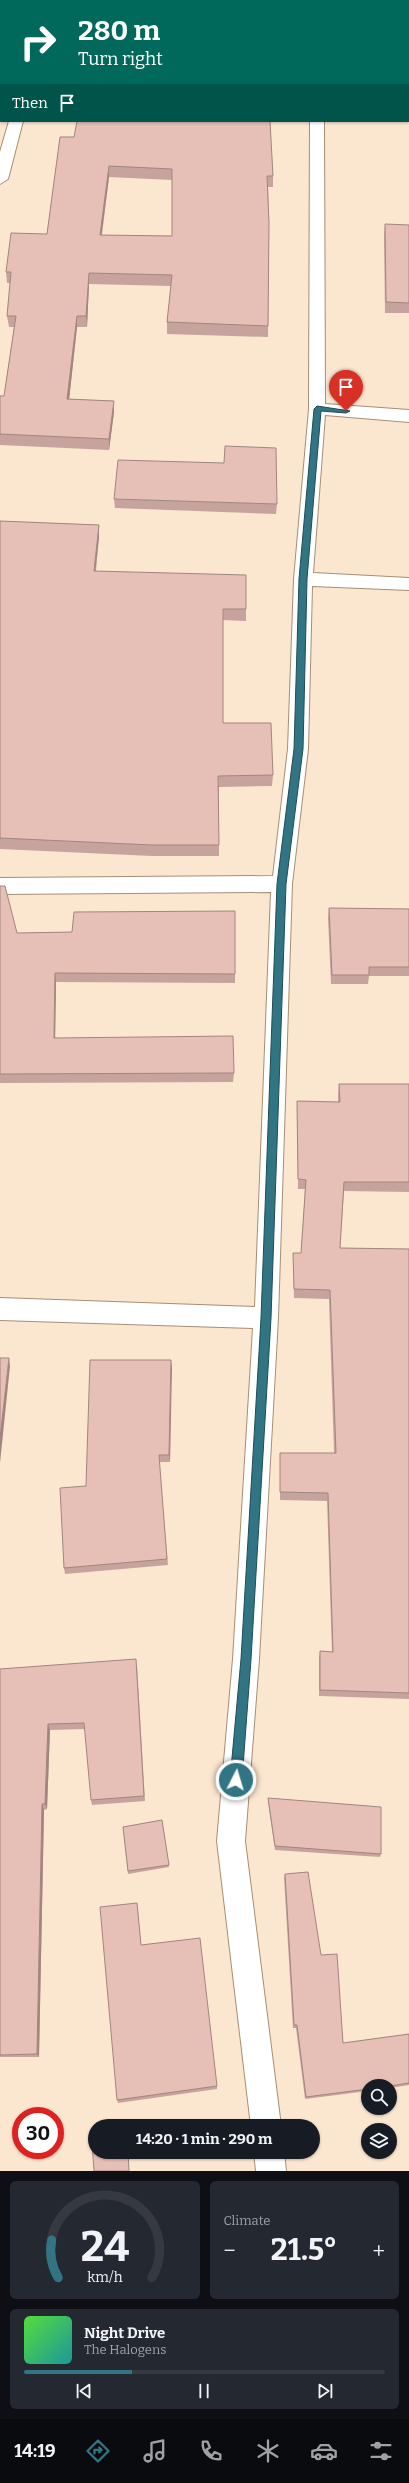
<!DOCTYPE html>
<html lang="en">
<head>
<meta charset="utf-8">
<style>
	body { margin:0; font-family:Bitter,serif; background:#242831; color:#f1f3f6; height:100vh; display:flex; flex-direction:column; font-size:15px; white-space:nowrap }
	* { box-sizing:border-box; margin:0 }
	p { font-size:13px; color:#9ea1a6 }
	.icon { flex:none; width:22px; height:22px; fill:none; stroke:currentColor; stroke-width:2; stroke-linecap:round; stroke-linejoin:round }
	.map { position:relative; height:2171px; overflow:hidden }
	.side { display:flex; flex-direction:column; gap:10px; padding:10px; background:#0d0f14; flex:1 }
	.side>* { flex:none }
	.hud { position:absolute; left:0px; top:0px; width:409px; height:122px; box-shadow:0 1px 3px #0004; background:#00695c; color:#fff; overflow:hidden }
	.fabs { position:absolute; left:361px; top:2079px; display:grid; gap:8px }
	.fabs a { display:grid; place-items:center; width:36px; height:36px; border-radius:50%; background:#171b24; box-shadow:0 1px 3px #0004; font-size:20px }
	.speed { position:absolute; left:12px; top:2107px; display:flex; gap:8px; font-size:20px; font-weight:700; text-align:center }
	.speed>* { display:grid; place-content:center; width:52px; height:52px; border-radius:50%; background:#171b24; box-shadow:0 1px 3px #0004; line-height:1 }
	.speed .limit { border:6px solid #d22; background:#fff; color:#111 }
	.pin { position:absolute; display:grid; place-items:center; width:34px; height:34px; color:#fff; margin:-41px -17px; border-radius:50% 50% 50% 0; rotate:-45deg; box-shadow:0 0 4px #0007 }
	.pin .icon { rotate:45deg }
	.me { position:absolute; width:44px; margin:-22px; rotate:5deg; stroke-linejoin:round; filter:drop-shadow(0 0 3px #0008) }
	.turn { display:flex; align-items:center; gap:14px; height:84px; padding:0 12px; font-size:18px }
	.turn .icon { width:52px; height:52px; stroke-width:2.5 }
	.turn b { display:block; font-size:28px; line-height:34px }
	.then { display:flex; align-items:center; height:38px; padding:0 12px; background:#0003; gap:8px; font-size:15px }
	.big { font-size:30px; font-weight:700; line-height:1.1 }
	.side .card { flex:1; display:flex; flex-direction:column; justify-content:center; gap:6px; min-width:0; padding:0 14px; border-radius:6px; background:#242831 }
	.side .dial { align-items:center; gap:0 }
	.dial svg { height:104px; overflow:visible; fill:none; stroke:#363941; stroke-width:7; stroke-linecap:round; text-anchor:middle }
	.dial text { fill:#f1f3f6; stroke:none }
	.song { display:flex; align-items:center; gap:12px }
	.cover { width:48px; height:48px; border-radius:6px; background:linear-gradient(135deg,hsl(110 70% 55%),hsl(180 70% 35%)) }
	.played { height:4px; border-radius:2px; background:linear-gradient(90deg,#317585 30%,#363941 30%) }
	.keys { display:flex; justify-content:space-around; direction:ltr }
	.heat { display:flex; justify-content:space-between; align-items:center; font-size:22px; direction:ltr }
	.side .tiles { flex:1; display:grid; gap:10px; grid-template-columns:1fr 1fr }
	.card:last-child { grid-column:span 2 }
	.trip { position:absolute; left:88px; top:2119px; width:232px; height:40px; border-radius:20px; background:#171b24; box-shadow:0 1px 3px #0004; font-weight:700; line-height:40px; text-align:center }
	.tab-bar { display:flex; height:64px; justify-content:space-around; align-items:center; background:#090b0e; color:#9ea1a6 }
	.tab-bar .icon { width:28px; height:28px }
	.tab-bar .active { color:#317585 }
	.tab-bar b { font-size:18px; color:#f1f3f6 }
	.map>svg:first-child { display:block }
	.lines { fill:none; stroke-linecap:round; stroke-linejoin:round }
	.street-casing { stroke:#a78e75; stroke-width:2 }
	.street { fill:#fff; fill-rule:evenodd }
	.wall { fill:#c6a49d; fill-rule:evenodd }
	.shaded-wall { fill:#a1867f }
	.building { fill:#e6bfb6; stroke:#a1867f; fill-rule:evenodd }
	.route { fill:#317585; stroke:#204c56 }
</style>
</head>
<body>
<div class="map">
<svg width="409" height="2171" viewBox="0 0 409 2171">
	<rect width="100%" height="100%" fill="#fbe6d0"/>
	<g class="lines">
		<g class="street-casing">
			<path id="street" d="M 40,0 L 54,0 L 54,1 L 40,1 Z
				M 301,0 L 315,0 L 315,1 L 301,1 Z
				M 408,108 L 409,108 L 409,116 L 408,116 Z
				M 9,121 L 23,121 L 8,179 L 0,184 L 0,152 Z
				M 310,121 L 324,121 L 325,404 L 409,410 L 409,422 L 325,415 L 313,573 L 409,578 L 409,590 L 312,586 L 308,749 L 292,884 L 278,1318 L 259,1659 L 245,1841 L 281,2126 L 251,2126 L 217,1841 L 233,1659 L 253,1328 L 0,1320 L 0,1298 L 255,1307 L 271,892 L 0,894 L 0,878 L 273,876 L 288,749 L 294,579 L 309,409 Z
				M 254,2152 L 284,2152 L 286,2171 L 256,2171 Z"/>
		</g>
		<use href="#street" class="street"/>
	</g>
	<path class="wall" d="M 364,0 L 409,0 L 409,93 L 408,93 L 408,1 L 364,1 Z
		M 60,137 L 273,176 L 273,187 L 268,187 L 269,223 L 268,337 L 167,334 L 167,322 L 171,286 L 89,284 L 87,327 L 77,327 L 69,399 L 114,401 L 114,412 L 109,450 L 0,445 L 0,396 L 4,396 L 14,327 L 9,327 L 7,316 L 10,283 L 7,283 L 6,272 L 47,234 ZM 109,177 L 172,180 L 172,236 L 102,235 Z
		M 385,224 L 409,225 L 409,313 L 385,313 L 384,235 Z
		M 114,499 L 277,504 L 276,514 L 115,508 Z
		M 0,521 L 99,525 L 99,537 L 96,571 L 246,609 L 246,621 L 223,620 L 223,723 L 273,775 L 272,786 L 219,787 L 219,856 L 152,856 L 0,849 Z
		M 0,886 L 17,933 L 72,932 L 235,911 L 235,983 L 56,982 L 55,1038 L 234,1073 L 233,1082 L 0,1083 Z
		M 329,908 L 409,909 L 409,976 L 369,976 L 368,984 L 331,984 L 328,918 Z
		M 339,1084 L 409,1084 L 409,1192 L 344,1191 L 340,1248 L 409,1249 L 409,1699 L 319,1696 L 319,1658 L 320,1651 L 332,1652 L 327,1501 L 280,1500 L 280,1453 L 334,1453 L 329,1299 L 294,1298 L 293,1262 L 293,1253 L 301,1253 L 305,1189 L 298,1189 L 297,1111 L 297,1101 L 338,1102 L 338,1094 Z
		M 171,1360 L 170,1462 L 159,1462 L 168,1565 L 65,1574 L 64,1568 L 86,1486 Z
		M 137,1665 L 145,1801 L 92,1805 L 91,1800 L 85,1729 L 50,1730 L 47,1809 L 44,1810 L 39,2057 L 0,2057 L 0,1669 Z
		M 268,1798 L 381,1854 L 380,1857 L 275,1850 L 268,1802 Z
		M 162,1820 L 169,1867 L 128,1874 L 123,1827 Z
		M 285,1874 L 321,1955 L 343,2043 L 409,2034 L 409,2085 L 390,2088 L 390,2086 L 368,2086 L 368,2091 L 305,2099 L 296,2028 L 293,2028 L 284,1878 Z
		M 137,1903 L 141,1945 L 217,2086 L 217,2089 L 118,2103 L 117,2100 Z"/>
	<path class="shaded-wall" d="M 1,26 L 1,44 L 0,49 L 0,34 Z
		M 109,166 L 109,177 L 100,246 L 100,235 Z
		M 89,273 L 89,284 L 87,327 L 86,316 Z
		M 77,316 L 77,327 L 68,410 L 67,399 Z
		M 114,401 L 114,412 L 109,450 L 109,439 Z
		M 99,525 L 99,537 L 94,583 L 94,571 Z
		M 55,973 L 56,982 L 55,1047 L 54,1038 Z
		M 9,1358 L 10,1366 L 0,1463 L 0,1438 Z
		M 171,1360 L 172,1368 L 170,1462 L 169,1455 Z
		M 48,1724 L 50,1730 L 47,1809 L 45,1804 Z
		M 42,1804 L 44,1810 L 39,2057 L 37,2054 Z"/>
	<path class="building" d="M 0,0 L 4,0 L 4,1 L 1,1 L 1,26 L 0,34 Z
		M 186,0 L 282,0 L 282,1 L 186,1 Z
		M 365,0 L 409,0 L 409,82 L 408,82 L 408,1 L 365,1 Z
		M 77,121 L 270,121 L 273,176 L 267,176 L 269,223 L 268,326 L 167,322 L 172,275 L 89,273 L 86,316 L 77,316 L 67,399 L 114,401 L 109,439 L 0,434 L 0,396 L 4,396 L 16,316 L 7,316 L 11,272 L 6,272 L 11,233 L 47,234 L 60,137 L 74,137 ZM 109,166 L 172,169 L 172,236 L 100,235 Z
		M 385,224 L 409,225 L 409,303 L 386,302 Z
		M 225,446 L 276,448 L 277,504 L 114,499 L 118,460 L 224,463 Z
		M 0,521 L 99,525 L 94,571 L 246,575 L 246,609 L 223,609 L 223,723 L 271,723 L 273,775 L 218,776 L 219,845 L 152,845 L 0,838 Z
		M 0,886 L 5,886 L 17,933 L 72,932 L 74,912 L 235,911 L 235,974 L 55,973 L 54,1038 L 233,1036 L 234,1073 L 0,1074 Z
		M 329,908 L 409,909 L 409,967 L 369,967 L 369,975 L 332,975 Z
		M 339,1084 L 409,1084 L 409,1182 L 344,1182 L 340,1248 L 409,1249 L 409,1693 L 320,1690 L 320,1651 L 333,1652 L 328,1493 L 280,1492 L 280,1453 L 336,1453 L 330,1290 L 294,1289 L 293,1253 L 301,1253 L 306,1180 L 298,1179 L 297,1101 L 340,1102 Z
		M 0,1358 L 9,1358 L 0,1438 Z
		M 90,1360 L 171,1360 L 169,1455 L 159,1455 L 167,1559 L 64,1568 L 60,1488 L 86,1486 Z
		M 136,1659 L 144,1796 L 91,1800 L 84,1723 L 48,1724 L 45,1804 L 42,1804 L 37,2054 L 0,2055 L 0,1669 Z
		M 268,1798 L 381,1807 L 381,1854 L 275,1846 Z
		M 162,1820 L 169,1865 L 128,1871 L 123,1827 Z
		M 308,1872 L 321,1955 L 337,1954 L 343,2043 L 409,2034 L 409,2083 L 390,2086 L 368,2086 L 368,2089 L 306,2097 L 297,2025 L 294,2025 L 285,1874 Z
		M 137,1903 L 141,1945 L 200,1938 L 217,2086 L 117,2100 L 100,1907 Z
		M 92,2143 L 95,2143 L 95,2152 L 128,2152 L 129,2171 L 94,2171 Z"/>
	<path class="route" d="M 317,406 L 350,411 L 346,413 L 321,411 L 307,579 L 303,749 L 286,884 L 271,1318 L 251,1659 L 242,1780 L 236,1786 L 230,1780 L 241,1659 L 261,1318 L 277,884 L 294,749 L 299,579 L 314,409 Z"/>
</svg>
<div class="fabs">
<a><svg class="icon" aria-label="search" viewBox="0 0 24 24"><circle cx="10" cy="10" r="6"/><path d="M15 15l6 6"/></svg></a>
<a><svg class="icon" aria-label="layers" viewBox="0 0 24 24"><path d="M12 4l9 5-9 5-9-5zM3 14l9 5 9-5"/></svg></a>
</div>
<div class="speed"><div class="limit">30</div></div>
<div class="pin" style="left:346px;top:411px;background:#d93025"><svg class="icon" aria-label="arrive" viewBox="0 0 24 24"><path d="M6 21V4h12l-3 4 3 4H6"/></svg></div>
<svg class="me" style="left:236px;top:1780px" viewBox="-20 -20 40 40"><circle r="17" fill="#317585" stroke="#fff" stroke-width="3"/><path d="M0-11L8 9 0 5-8 9z" fill="#fff"/></svg>
<div class="trip">14:20 · 1 min · 290 m</div>
<div class="hud">
<div class="turn"><svg class="icon" aria-label="right" viewBox="0 0 24 24"><path d="M7 20v-9h11M14 6l5 5-5 5"/></svg><div><b>280 m</b>Turn right</div></div>
<div class="then">Then<svg class="icon" aria-label="arrive" viewBox="0 0 24 24"><path d="M6 21V4h12l-3 4 3 4H6"/></svg></div>
</div>
</div>
<section class="side">
<div class="tiles">
<div class="card dial"><svg viewBox="0 0 100 80">
<path d="M14 69A42 42 0 1 1 86 69"/>
<path d="M14 69A42 42 0 0 1 9 40" stroke="#317585"/>
<text x="50" y="56" font-size="32" font-weight="700">24</text>
<text x="50" y="72" font-size="11">km/h</text>
</svg></div>
<div class="card"><p>Climate</p>
<div class="heat"><a>−</a><b class="big">21.5°</b><a>+</a></div>
</div>
<div class="card">
<div class="song"><i class="cover"></i><div><b>Night Drive</b><p>The Halogens</p></div></div>
<div class="played"></div>
<div class="keys"><svg class="icon" aria-label="previous" viewBox="0 0 24 24"><path d="M18 5L8 12l10 7zM5 5v14"/></svg><svg class="icon" aria-label="pause" viewBox="0 0 24 24"><path d="M8 5v14M16 5v14"/></svg><svg class="icon" aria-label="next" viewBox="0 0 24 24"><path d="M6 5l10 7-10 7zM19 5v14"/></svg></div>
</div>
</div>
</section>
<nav class="tab-bar">
<b>14:19</b>
<svg class="icon active" aria-label="directions" viewBox="0 0 24 24"><path d="M12 3l9 9-9 9-9-9zM9 14v-3h6M13 9l2 2-2 2"/></svg>
<svg class="icon" aria-label="music" viewBox="0 0 24 24"><path d="M9 18V5l10-2v13"/><circle cx="6" cy="18" r="3"/><circle cx="16" cy="16" r="3"/></svg>
<svg class="icon" aria-label="phone" viewBox="0 0 24 24"><path d="M5 4h4l2 5-3 2q2 4 5 5l2-3 5 2v4C11 20 4 13 5 4z"/></svg>
<svg class="icon" aria-label="climate" viewBox="0 0 24 24"><path d="M12 3v18M4 7l16 10M4 17L20 7"/></svg>
<svg class="icon" aria-label="car" viewBox="0 0 24 24"><path d="M5 17H2v-5l4-1 3-4h7l3 4 3 1v5h-3M9 17h6M6 11h13"/><circle cx="7" cy="17" r="2"/><circle cx="17" cy="17" r="2"/></svg>
<svg class="icon" aria-label="filters" viewBox="0 0 24 24"><path d="M4 7h16M4 17h16"/><circle cx="9" cy="7" r="2"/><circle cx="15" cy="17" r="2"/></svg>
</nav>
</body>
</html>
